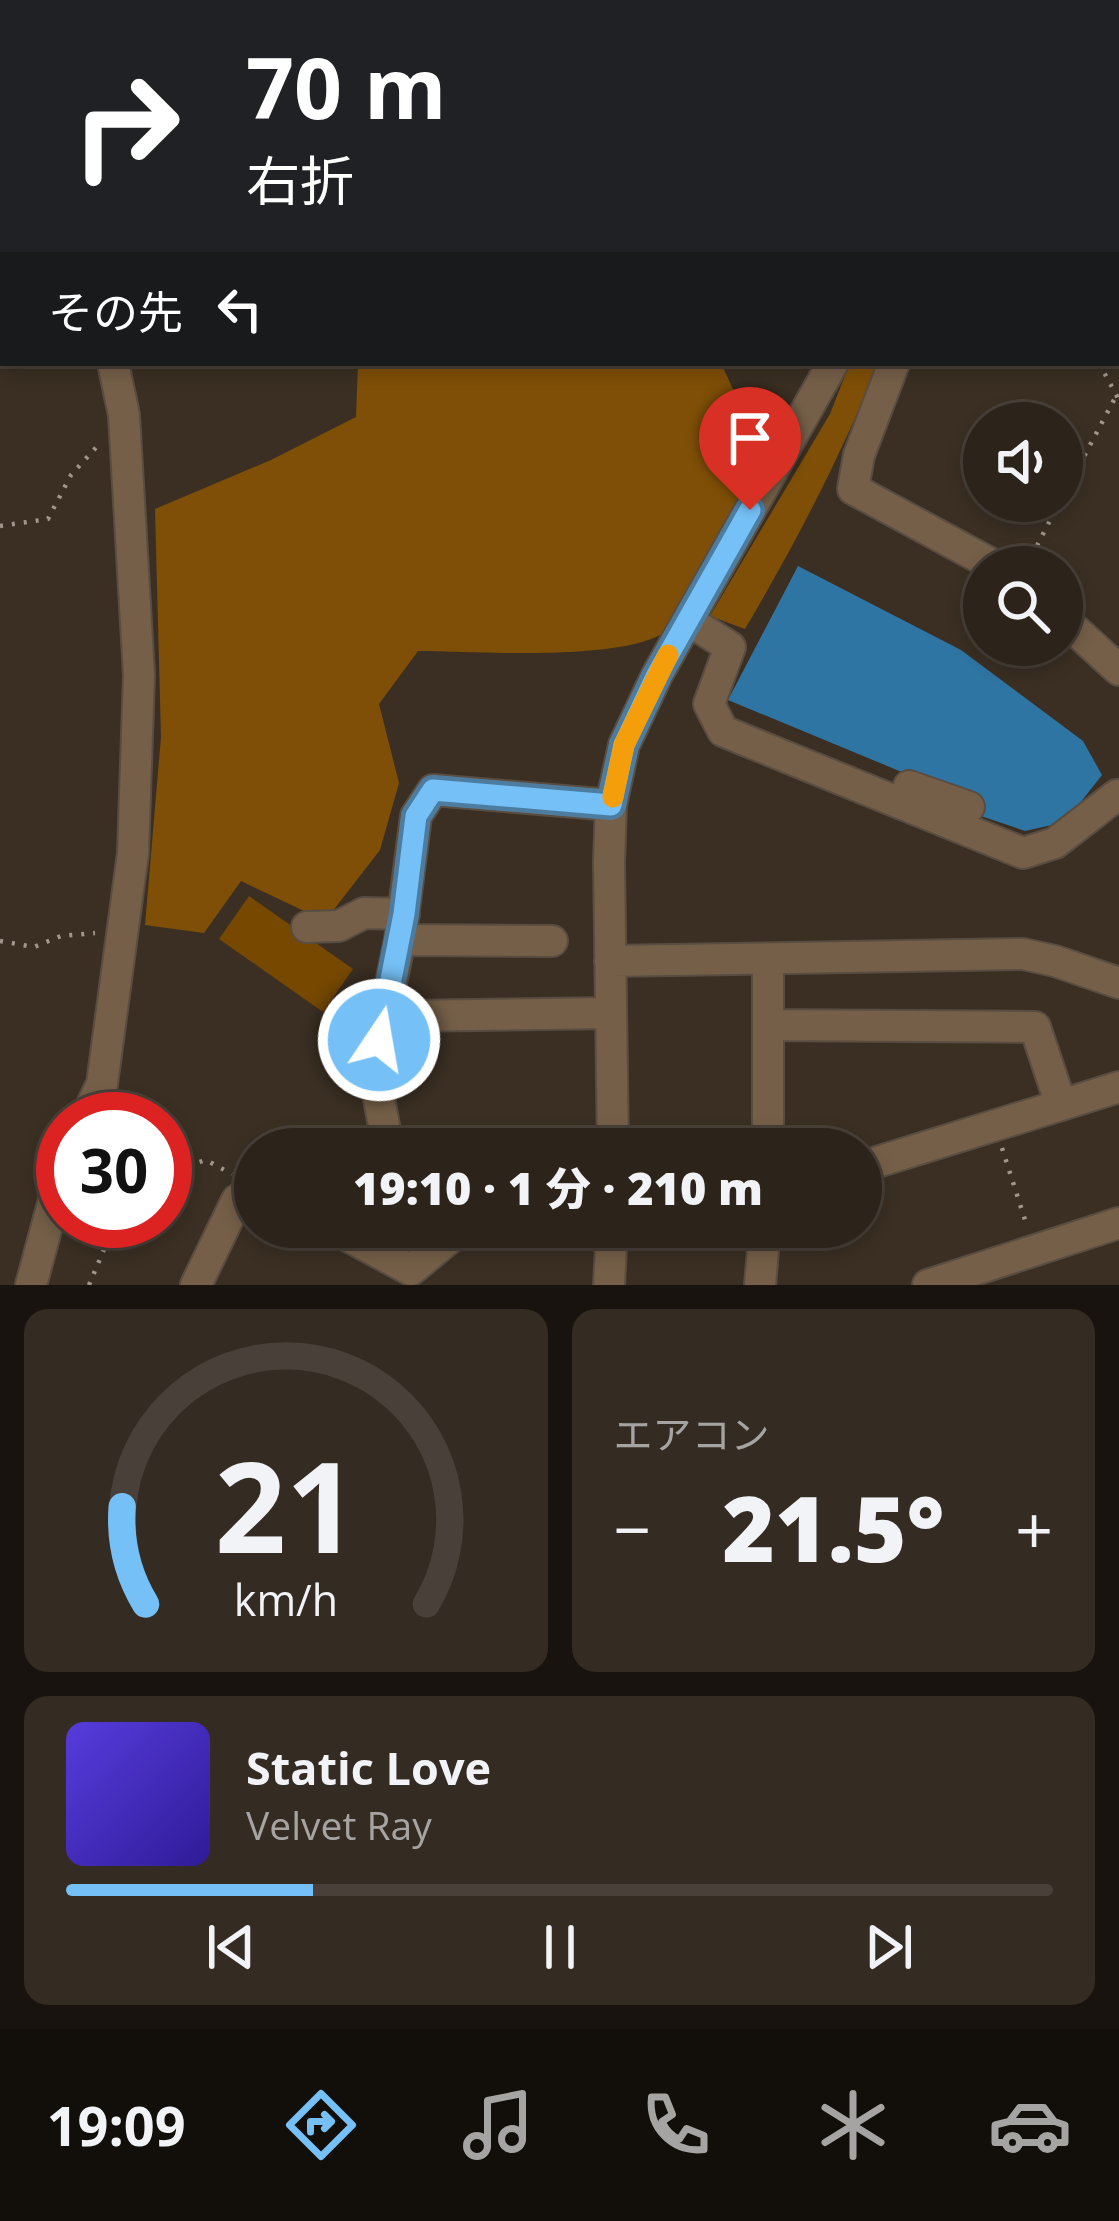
<!DOCTYPE html>
<html lang="ja">
<head>
<meta charset="utf-8">
<style>
	body { margin:0; font-family:"Open Sans","Noto Sans JP",sans-serif; background:#342b23; color:#f1f3f6; height:100vh; display:flex; flex-direction:column; font-size:45px; white-space:nowrap }
	* { box-sizing:border-box; margin:0 }
	p { font-size:39px; color:#a6a4a2 }
	.icon { flex:none; width:66px; height:66px; fill:none; stroke:currentColor; stroke-width:2; stroke-linecap:round; stroke-linejoin:round }
	.map { position:relative; height:1285px; overflow:hidden }
	.drawer { display:flex; flex-direction:column; gap:24px; padding:24px; background:#18130e; flex:1 }
	.drawer>* { flex:none }
	.hud { position:absolute; left:0px; top:0px; width:1119px; height:366px; box-shadow:0 6px 18px #0003,0 0 0 3px #484039; background:#202124; color:#fff; overflow:hidden }
	.fabs { position:absolute; left:963px; top:402px; display:grid; gap:24px }
	.fabs a { display:grid; place-items:center; width:120px; height:120px; border-radius:50%; background:#2c231a; box-shadow:0 6px 18px #0003,0 0 0 3px #484039; font-size:60px }
	.speed { position:absolute; left:36px; top:1092px; display:flex; gap:24px; font-size:60px; font-weight:700; text-align:center }
	.speed>* { display:grid; place-content:center; width:156px; height:156px; border-radius:50%; background:#2c231a; box-shadow:0 6px 18px #0003,0 0 0 3px #484039; line-height:1 }
	.speed .limit { border:18px solid #d22; background:#fff; color:#111 }
	.pin { position:absolute; display:grid; place-items:center; width:102px; height:102px; color:#fff; margin:-123px -51px; border-radius:50% 50% 50% 0; rotate:-45deg; box-shadow:0 0 12px #0007 }
	.pin .icon { rotate:45deg }
	.me { position:absolute; width:132px; margin:-66px; rotate:12deg; stroke-linejoin:round; filter:drop-shadow(0 0 9px #0008) }
	.turn { display:flex; align-items:center; gap:42px; height:252px; padding:0 48px; font-size:54px }
	.turn .icon { width:156px; height:156px; stroke-width:2.5 }
	.turn b { display:block; font-size:84px; line-height:102px }
	.then { display:flex; align-items:center; height:114px; padding:0 48px; background:#0003; gap:24px; font-size:45px }
	.big { font-size:90px; font-weight:800; line-height:1.1 }
	.drawer .widget { flex:1; display:flex; flex-direction:column; justify-content:center; gap:18px; min-width:0; padding:0 42px; border-radius:24px; background:#342b23 }
	.drawer .dial { align-items:center; gap:0 }
	.dial svg { height:312px; overflow:visible; fill:none; stroke:#484039; stroke-width:7; stroke-linecap:round; text-anchor:middle }
	.dial text { fill:#f1f3f6; stroke:none }
	.song { display:flex; align-items:center; gap:36px }
	.cover { width:144px; height:144px; border-radius:18px; background:linear-gradient(135deg,hsl(250 70% 55%),hsl(250 70% 35%)) }
	.played { height:12px; border-radius:6px; background:linear-gradient(90deg,#75c0f6 25%,#484039 25%) }
	.keys { display:flex; justify-content:space-around; direction:ltr }
	.heat { display:flex; justify-content:space-between; align-items:center; font-size:66px; direction:ltr }
	.drawer .tiles { flex:1; display:grid; gap:24px; grid-template-columns:1fr 1fr }
	.widget:last-child { grid-column:span 2 }
	.trip { position:absolute; left:234px; top:1128px; width:648px; height:120px; border-radius:60px; background:#2c231a; box-shadow:0 6px 18px #0003,0 0 0 3px #484039; font-weight:800; line-height:120px; text-align:center }
	.menu { display:flex; height:192px; justify-content:space-around; align-items:center; background:#120e0a; color:#a6a4a2 }
	.menu .icon { width:84px; height:84px }
	.menu .current { color:#75c0f6 }
	.menu b { font-size:54px; color:#f1f3f6 }
	.map>svg:first-child { display:block }
	.green { fill:#764800 }
	.forest { fill:#7f4f07 }
	.water { fill:#2f75a3 }
	.lines { fill:none; stroke-linecap:round; stroke-linejoin:round }
	.river { stroke:#2f75a3; stroke-width:42 }
	.building { fill:#ce995d }
	.minor-casing { stroke:#594d42; stroke-width:34 }
	.path { stroke:#a0968c; stroke-width:4.5; stroke-dasharray:3 9; stroke-linecap:butt }
	.minor { stroke:#755f48; stroke-width:30 }
	.route-casing { stroke:#4c7da0; stroke-width:30 }
	.route { stroke:#75c0f6; stroke-width:21 }
	.slow { stroke:#f59e0b; stroke-width:21 }
</style>
</head>
<body>
<div class="map">
<svg width="1119" height="1285" viewBox="0 0 1119 1285">
	<rect width="100%" height="100%" fill="#3b2f23"/>
	<path class="green" d="M 249,896 L 353,969 L 323,1012 L 219,939 Z"/>
	<path class="forest" d="M 697,0 L 1119,0 L 1119,267 L 1116,3 Z
		M 358,363 L 721,363 L 761,451 C 750,485 732,510 715,541 C 701,567 691,602 673,625 C 642,664 470,651 418,651 L 379,704 L 399,783 L 380,850 L 325,921 L 241,881 L 204,933 L 145,925 L 161,737 L 155,509 L 271,460 L 356,417 Z
		M 850,363 L 878,363 C 841,457 796,542 745,629 L 710,616 L 830,414 Z"/>
	<path class="water" d="M 798,566 L 961,650 L 1083,741 L 1102,775 L 1065,822 L 1025,831 L 978,815 L 979,804 L 728,700 Z"/>
	<g class="lines">
		<path class="river" d="M 0,125 L 3,129
			M 0,183 L 3,182"/>
	</g>
	<path class="building" d="M 347,1017 L 361,1017 L 361,1036 L 347,1036 Z"/>
	<g class="lines">
		<g class="minor-casing">
			<path id="minor" d="M 113,0 L 115,3
				M 334,0 L 335,3
				M 615,0 L 617,3
				M 1116,278 L 1119,279
				M 894,363 L 859,455 L 853,489 L 997,567
				M 1062,618 L 1119,670
				M 688,620 L 730,647 L 709,704 L 723,731 L 747,741 L 1023,853 L 1055,843 L 1117,795
				M 909,786 L 969,807
				M 307,927 L 339,926 L 364,913 L 404,914
				M 400,940 L 552,941
				M 768,959 L 768,1149
				M 610,961 L 1023,954 L 1055,961 L 1119,983
				M 384,1010 L 406,1016 L 611,1013
				M 768,1025 L 1035,1027 L 1061,1105
				M 85,1119 L 102,1084 L 133,853 L 139,675 L 124,415 L 113,363
				M 431,1149 L 398,1145 L 386,1136 L 373,1068 L 400,940 L 416,816 L 433,790 L 611,805
				M 613,1149 L 609,862 L 611,805 L 624,745 L 657,675 L 833,363
				M 861,1167 L 1119,1087
				M 331,1227 L 411,1270 L 463,1227
				M 31,1285 L 63,1167
				M 196,1285 L 237,1200 L 255,1196
				M 609,1285 L 612,1227
				M 760,1285 L 765,1227
				M 928,1285 L 1119,1223"/>
		</g>
		<path class="path" d="M 0,196 L 3,196
			M 1099,363 L 1119,400
			M 1062,498 L 1115,398
			M 0,526 L 48,519 L 71,475 L 101,442
			M 1026,567 L 1060,501
			M 0,941 L 34,947 L 61,936 L 95,933
			M 1002,1148 L 1026,1223
			M 165,1172 L 206,1160 L 232,1174
			M 89,1285 L 116,1221"/>
		<use href="#minor" class="minor"/>
	</g>
	<g class="lines">
		<g class="route-casing">
			<path id="route" d="M 379,1040 L 404,914 L 416,816 L 433,790 L 611,805 L 624,745 L 657,675 L 750,510"/>
		</g>
		<use href="#route" class="route"/>
		<path class="slow" d="M 613,797 L 624,745 L 668,655"/>
	</g>
</svg>
<div class="fabs">
<a><svg class="icon" aria-label="sound" viewBox="0 0 24 24"><path d="M4 9h4l5-4v14l-5-4H4zM17 9q2 3 0 6"/></svg></a>
<a><svg class="icon" aria-label="search" viewBox="0 0 24 24"><circle cx="10" cy="10" r="6"/><path d="M15 15l6 6"/></svg></a>
</div>
<div class="speed"><div class="limit">30</div></div>
<div class="pin" style="left:750px;top:510px;background:#d93025"><svg class="icon" aria-label="arrive" viewBox="0 0 24 24"><path d="M6 21V4h12l-3 4 3 4H6"/></svg></div>
<svg class="me" style="left:379px;top:1040px" viewBox="-20 -20 40 40"><circle r="17" fill="#75c0f6" stroke="#fff" stroke-width="3"/><path d="M0-11L8 9 0 5-8 9z" fill="#fff"/></svg>
<div class="trip">19:10 · 1 分 · 210 m</div>
<div class="hud">
<div class="turn"><svg class="icon" aria-label="right" viewBox="0 0 24 24"><path d="M7 20v-9h11M14 6l5 5-5 5"/></svg><div><b>70 m</b>右折</div></div>
<div class="then">その先<svg class="icon" aria-label="left" viewBox="0 0 24 24"><path d="M17 20v-9H6M10 6l-5 5 5 5"/></svg></div>
</div>
</div>
<section class="drawer">
<div class="tiles">
<div class="widget dial"><svg viewBox="0 0 100 80">
<path d="M14 69A42 42 0 1 1 86 69"/>
<path d="M14 69A42 42 0 0 1 8 44" stroke="#75c0f6"/>
<text x="50" y="56" font-size="32" font-weight="700">21</text>
<text x="50" y="72" font-size="11">km/h</text>
</svg></div>
<div class="widget"><p>エアコン</p>
<div class="heat"><a>−</a><b class="big">21.5°</b><a>+</a></div>
</div>
<div class="widget">
<div class="song"><i class="cover"></i><div><b>Static Love</b><p>Velvet Ray</p></div></div>
<div class="played"></div>
<div class="keys"><svg class="icon" aria-label="previous" viewBox="0 0 24 24"><path d="M18 5L8 12l10 7zM5 5v14"/></svg><svg class="icon" aria-label="pause" viewBox="0 0 24 24"><path d="M8 5v14M16 5v14"/></svg><svg class="icon" aria-label="next" viewBox="0 0 24 24"><path d="M6 5l10 7-10 7zM19 5v14"/></svg></div>
</div>
</div>
</section>
<nav class="menu">
<b>19:09</b>
<svg class="icon current" aria-label="directions" viewBox="0 0 24 24"><path d="M12 3l9 9-9 9-9-9zM9 14v-3h6M13 9l2 2-2 2"/></svg>
<svg class="icon" aria-label="music" viewBox="0 0 24 24"><path d="M9 18V5l10-2v13"/><circle cx="6" cy="18" r="3"/><circle cx="16" cy="16" r="3"/></svg>
<svg class="icon" aria-label="phone" viewBox="0 0 24 24"><path d="M5 4h4l2 5-3 2q2 4 5 5l2-3 5 2v4C11 20 4 13 5 4z"/></svg>
<svg class="icon" aria-label="climate" viewBox="0 0 24 24"><path d="M12 3v18M4 7l16 10M4 17L20 7"/></svg>
<svg class="icon" aria-label="car" viewBox="0 0 24 24"><path d="M5 17H2v-5l4-1 3-4h7l3 4 3 1v5h-3M9 17h6M6 11h13"/><circle cx="7" cy="17" r="2"/><circle cx="17" cy="17" r="2"/></svg>
</nav>
</body>
</html>
